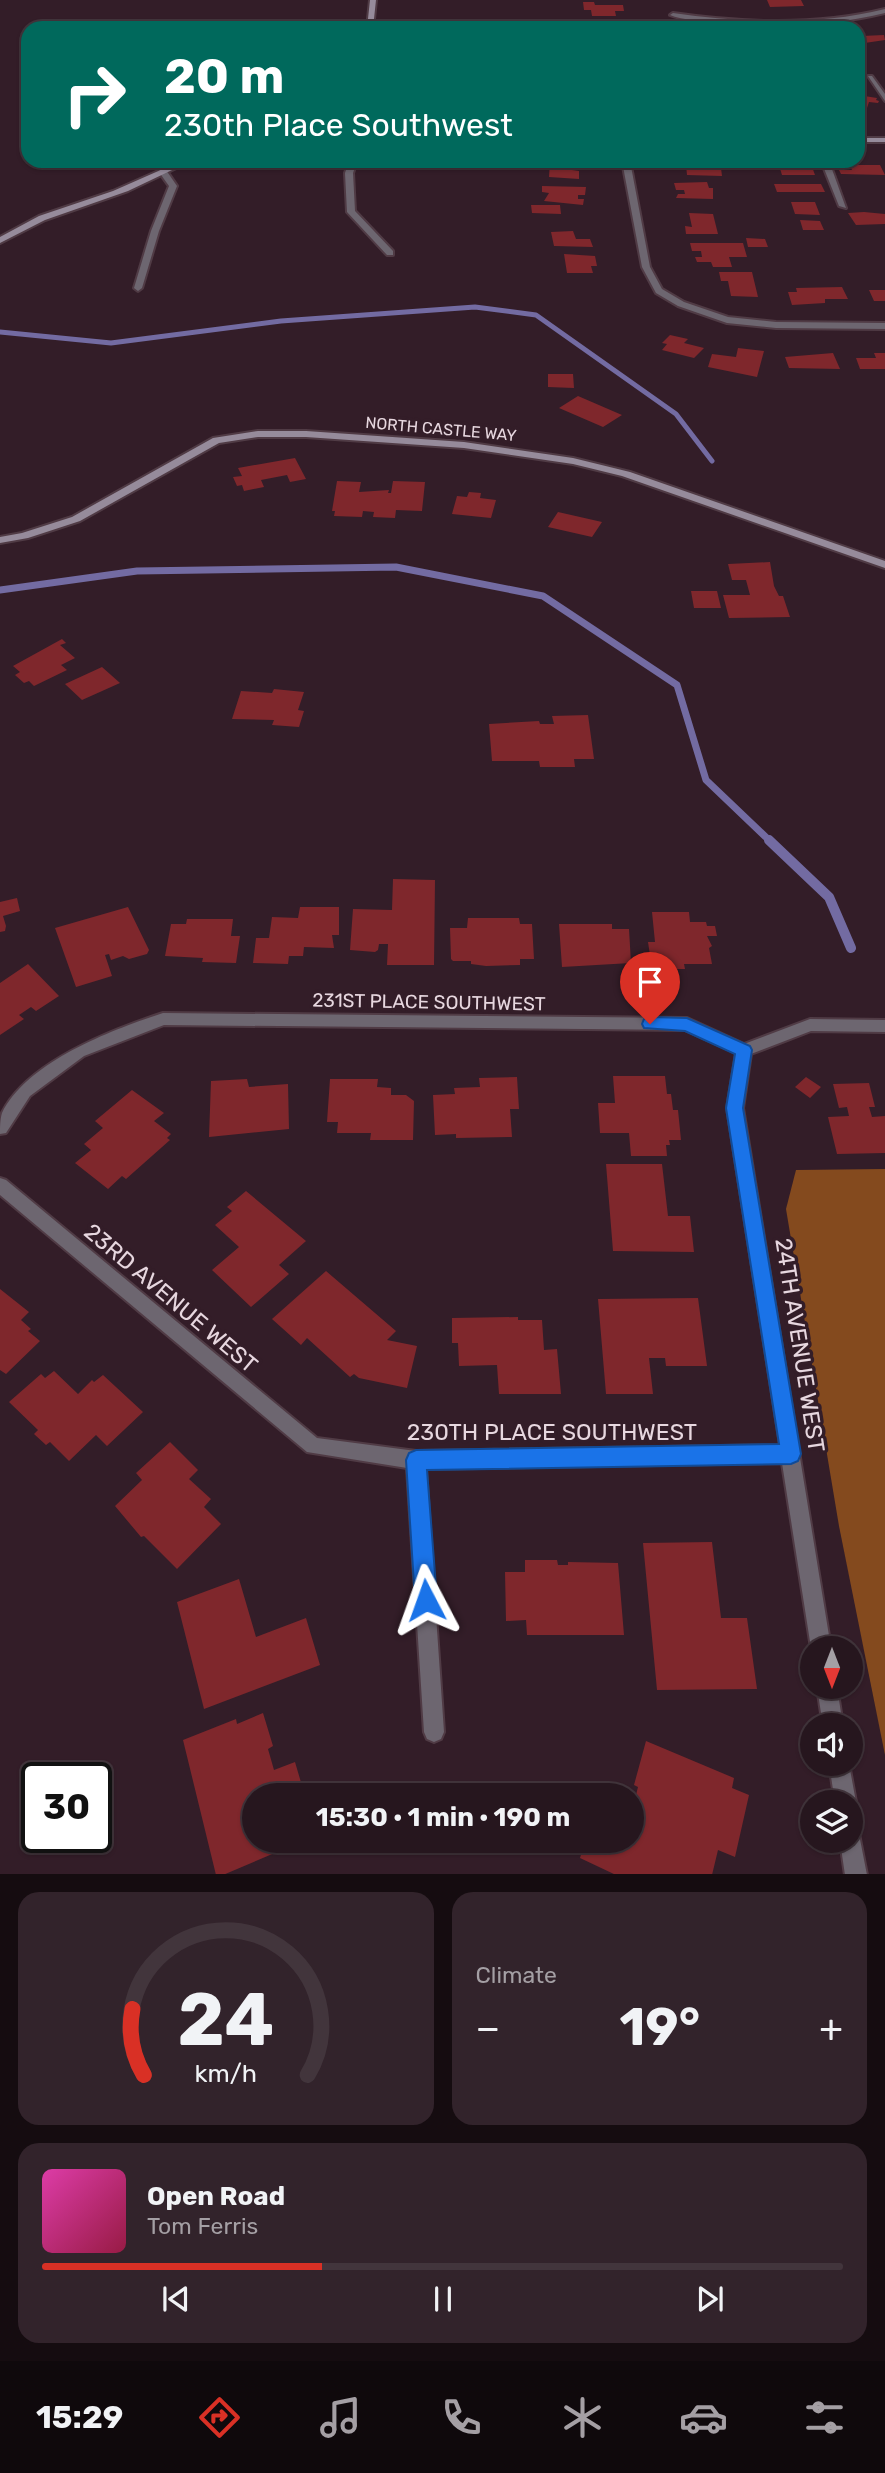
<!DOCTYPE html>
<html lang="en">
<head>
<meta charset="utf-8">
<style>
	body { margin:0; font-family:Rubik,sans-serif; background:#32232b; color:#f1f3f6; height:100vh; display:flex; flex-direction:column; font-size:26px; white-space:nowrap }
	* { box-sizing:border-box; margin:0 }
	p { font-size:23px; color:#a49fa4 }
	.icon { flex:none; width:38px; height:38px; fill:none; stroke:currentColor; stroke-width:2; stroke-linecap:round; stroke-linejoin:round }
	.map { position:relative; height:1874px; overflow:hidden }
	.details { display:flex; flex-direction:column; gap:18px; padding:18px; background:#150c10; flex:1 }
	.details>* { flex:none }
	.top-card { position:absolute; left:21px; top:21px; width:844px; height:147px; border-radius:21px; box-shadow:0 2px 5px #0004,0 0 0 2px #42353c; background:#00695c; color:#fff; overflow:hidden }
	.needle { width:46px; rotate:180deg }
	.controls { position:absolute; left:800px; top:1636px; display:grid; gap:14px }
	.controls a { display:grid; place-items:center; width:63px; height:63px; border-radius:50%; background:#26161e; box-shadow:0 2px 5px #0004,0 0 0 2px #42353c; font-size:35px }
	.speed { position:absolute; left:21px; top:1762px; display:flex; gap:14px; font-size:35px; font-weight:700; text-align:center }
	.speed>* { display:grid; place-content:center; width:91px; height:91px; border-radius:50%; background:#26161e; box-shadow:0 2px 5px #0004,0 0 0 2px #42353c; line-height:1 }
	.speed .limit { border:4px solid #111; border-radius:10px; background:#fff; color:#111 }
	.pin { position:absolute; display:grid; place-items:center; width:60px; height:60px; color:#fff; margin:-72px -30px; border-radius:50% 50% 50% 0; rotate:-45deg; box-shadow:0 0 7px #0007 }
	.pin .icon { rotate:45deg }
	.me { position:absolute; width:77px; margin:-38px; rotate:356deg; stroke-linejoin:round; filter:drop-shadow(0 0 5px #0008) }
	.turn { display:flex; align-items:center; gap:24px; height:147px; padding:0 28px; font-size:32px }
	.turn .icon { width:91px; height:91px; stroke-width:2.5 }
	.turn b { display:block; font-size:49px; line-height:60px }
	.big { font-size:52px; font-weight:700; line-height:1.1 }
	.details .card { flex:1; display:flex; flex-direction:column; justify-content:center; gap:10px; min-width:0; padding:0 24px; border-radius:21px; background:#32232b }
	.details .dial { align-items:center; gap:0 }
	.dial svg { height:182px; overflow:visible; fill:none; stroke:#42353c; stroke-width:7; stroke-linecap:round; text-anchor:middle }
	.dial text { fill:#f1f3f6; stroke:none }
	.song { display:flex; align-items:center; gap:21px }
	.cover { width:84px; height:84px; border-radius:10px; background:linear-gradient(135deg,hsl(320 70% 55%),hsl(340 70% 35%)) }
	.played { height:7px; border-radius:4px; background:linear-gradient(90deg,#d93025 35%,#42353c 35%) }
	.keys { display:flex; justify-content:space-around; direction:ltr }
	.heat { display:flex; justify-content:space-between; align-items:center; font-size:38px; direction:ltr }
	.details .tiles { flex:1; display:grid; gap:18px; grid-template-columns:1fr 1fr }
	.card:last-child { grid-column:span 2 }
	.trip { position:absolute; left:242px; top:1783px; width:402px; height:70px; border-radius:35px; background:#26161e; box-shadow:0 2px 5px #0004,0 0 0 2px #42353c; font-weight:700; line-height:70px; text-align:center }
	.tabs { display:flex; height:112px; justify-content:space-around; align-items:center; background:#0f090c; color:#a49fa4 }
	.tabs .icon { width:49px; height:49px }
	.tabs .active { color:#d93025 }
	.tabs b { font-size:32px; color:#f1f3f6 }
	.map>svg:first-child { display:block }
	.forest { fill:#844a1e }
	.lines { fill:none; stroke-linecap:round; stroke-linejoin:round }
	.stream-far2 { stroke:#736ba2; stroke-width:5 }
	.stream-far1 { stroke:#736ba2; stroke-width:7 }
	.stream { stroke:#736ba2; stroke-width:10 }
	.building { fill:#7f272c }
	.lane-casing { stroke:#503b45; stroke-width:4 }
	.street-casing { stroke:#503b45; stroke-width:4 }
	.secondary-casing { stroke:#503b45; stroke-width:4 }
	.lane { fill:#6d6670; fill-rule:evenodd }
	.street { fill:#6d6670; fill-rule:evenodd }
	.secondary { fill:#968b9b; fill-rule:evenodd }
	.route { fill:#1a73e8; stroke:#114b97; stroke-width:2 }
	.labels { text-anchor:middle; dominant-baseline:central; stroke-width:7; stroke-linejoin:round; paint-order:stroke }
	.far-street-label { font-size:16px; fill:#e7d7df; stroke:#331d28 }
	.street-label { font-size:19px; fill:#e7d7df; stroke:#331d28 }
	.near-street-label { font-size:23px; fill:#e7d7df; stroke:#331d28 }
</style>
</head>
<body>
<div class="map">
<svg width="885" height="1875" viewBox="0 0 885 1875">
	<rect width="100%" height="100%" fill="#331d28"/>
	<path class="forest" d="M 885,1169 L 885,1755 L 839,1526 L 786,1209 L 796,1170 Z"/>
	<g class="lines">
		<path class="stream-far2" d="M 0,332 L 111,343 L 281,321 L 475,307 L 536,315 L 676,414 L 712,461"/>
		<path class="stream-far1" d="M 0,590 L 137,571 L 396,567 L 543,596 L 677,685 L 706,780 L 771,842"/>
		<path class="stream" d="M 769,840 L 829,897 L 851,948"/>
	</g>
	<path class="building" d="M 767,0 L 801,0 L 804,6 L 770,7 Z
		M 583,2 L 594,2 L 595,5 L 623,5 L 624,11 L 615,11 L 616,16 L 592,16 L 591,10 L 584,10 Z
		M 625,21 L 632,27 L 598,28 L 595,25 Z
		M 858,32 L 862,36 L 884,35 L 885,40 L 858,44 Z
		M 858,95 L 877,98 L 876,100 L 879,101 L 878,103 L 869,102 L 865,114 L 858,113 Z
		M 550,161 L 573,161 L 572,170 L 579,171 L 579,179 L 549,177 Z
		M 680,161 L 713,163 L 713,168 L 721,168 L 722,176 L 687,175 L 686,165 L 680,165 Z
		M 778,162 L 811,164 L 815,175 L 782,175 Z
		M 850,165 L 880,165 L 885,175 L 841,174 L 839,170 L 852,170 Z
		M 707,182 L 709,188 L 713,188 L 713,199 L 676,198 L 678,194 L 685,194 L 684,190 L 676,190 L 674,183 Z
		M 774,184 L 821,184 L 825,192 L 777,192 Z
		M 542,186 L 586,187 L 585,195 L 578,195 L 578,199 L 584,199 L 583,205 L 544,201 L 549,193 L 542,192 Z
		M 791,202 L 815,202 L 820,215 L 795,214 Z
		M 531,205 L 560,205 L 561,214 L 532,213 Z
		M 864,212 L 885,214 L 885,224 L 856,225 L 848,213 Z
		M 689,213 L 713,214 L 718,234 L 686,234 L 685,226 L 692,227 Z
		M 800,220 L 820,221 L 824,230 L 803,230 Z
		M 573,231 L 576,239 L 590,239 L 593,247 L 554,246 L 551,232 Z
		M 746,238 L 765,239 L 768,247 L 748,247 Z
		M 690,243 L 743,243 L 747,257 L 729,257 L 732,267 L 713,267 L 711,262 L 697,262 L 695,257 L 702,257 L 701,251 L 692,251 Z
		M 564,254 L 595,256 L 597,266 L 591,266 L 593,273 L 567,273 Z
		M 719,272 L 752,272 L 758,297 L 731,296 L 728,281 L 721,281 Z
		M 842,287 L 848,299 L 825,299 L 825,303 L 792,305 L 788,292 L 797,292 L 796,288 Z
		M 869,290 L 885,290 L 885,301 L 874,301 Z
		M 670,335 L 688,339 L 684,343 L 704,348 L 694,358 L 662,350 L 667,344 L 662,343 Z
		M 738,348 L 764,351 L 757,377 L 708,367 L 712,354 L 736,357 Z
		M 833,353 L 840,369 L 789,368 L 785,357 Z
		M 874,353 L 885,353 L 885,369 L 860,369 L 856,358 L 876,358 Z
		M 548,374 L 573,374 L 574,388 L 548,387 Z
		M 578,396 L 622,415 L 603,427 L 559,408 Z
		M 295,458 L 306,479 L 290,482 L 287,475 L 261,480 L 264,487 L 244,491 L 242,485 L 237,486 L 233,477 L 242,476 L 238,468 Z
		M 337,481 L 361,482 L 359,492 L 389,490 L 388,493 L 391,493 L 393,481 L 425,482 L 422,511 L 396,510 L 395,518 L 373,517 L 374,512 L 363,511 L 362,517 L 334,516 L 335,511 L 332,511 Z
		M 469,492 L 481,493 L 480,498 L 496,500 L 491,518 L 452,514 L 457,496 L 467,497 Z
		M 558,512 L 602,522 L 592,537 L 548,527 Z
		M 770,562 L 774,586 L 779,596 L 783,596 L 790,617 L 729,618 L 723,595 L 750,595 L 746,580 L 732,580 L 728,564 Z
		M 691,591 L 717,591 L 721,608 L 694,608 Z
		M 62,639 L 66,643 L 60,645 L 75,658 L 61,665 L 67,670 L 34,686 L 29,681 L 24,683 L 15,675 L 20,672 L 13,666 Z
		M 102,667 L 120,683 L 82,700 L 65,684 Z
		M 274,689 L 304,692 L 298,710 L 304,711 L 299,727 L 272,725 L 274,720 L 232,719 L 241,691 L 272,693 Z
		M 588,715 L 594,759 L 574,759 L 575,767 L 540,767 L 539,761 L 492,761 L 489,724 L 539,721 L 540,724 L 554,724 L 552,716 Z
		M 393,879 L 435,880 L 434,965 L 387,965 L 388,944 L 379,944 L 378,950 L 375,952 L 350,950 L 353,909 L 392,910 Z
		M 17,898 L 20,911 L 3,916 L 6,926 L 5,931 L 0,932 L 0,902 Z
		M 128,907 L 149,950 L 147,954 L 129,959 L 123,956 L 111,960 L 109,954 L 105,955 L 112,976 L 76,987 L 55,928 Z
		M 300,907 L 339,907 L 339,935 L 332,935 L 334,948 L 304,947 L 303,956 L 289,956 L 288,964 L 253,963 L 256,938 L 269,938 L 272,917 L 298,918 Z
		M 652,912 L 689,912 L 690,922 L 706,922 L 707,926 L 715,926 L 717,936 L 707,936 L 712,946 L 709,948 L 712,964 L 684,964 L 685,969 L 652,969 L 648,942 L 655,942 Z
		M 468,918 L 519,918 L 520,924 L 532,924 L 534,959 L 520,959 L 520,965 L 486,966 L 471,964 L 471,961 L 453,961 L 451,959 L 450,928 L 467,928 Z
		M 187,919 L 233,919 L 231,936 L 240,936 L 236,963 L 202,962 L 203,958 L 165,956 L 171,924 L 186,924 Z
		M 559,924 L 612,924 L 612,929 L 629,929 L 631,963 L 562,967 Z
		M 28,964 L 59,996 L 36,1011 L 31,1007 L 19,1015 L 24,1019 L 0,1035 L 0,983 Z
		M 613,1076 L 665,1076 L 667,1094 L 671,1094 L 673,1110 L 678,1110 L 681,1140 L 669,1140 L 670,1145 L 666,1145 L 667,1156 L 631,1156 L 629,1133 L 600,1133 L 598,1103 L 615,1103 Z
		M 517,1077 L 519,1109 L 510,1109 L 512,1137 L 456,1138 L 456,1134 L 435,1135 L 433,1095 L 455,1094 L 454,1088 L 480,1087 L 479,1078 Z
		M 806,1077 L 821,1087 L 810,1098 L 795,1087 Z
		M 247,1079 L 249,1087 L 288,1084 L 289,1129 L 209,1137 L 211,1081 Z
		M 330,1079 L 378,1079 L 377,1087 L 391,1088 L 391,1095 L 406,1095 L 414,1101 L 413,1140 L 370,1140 L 371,1133 L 337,1133 L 338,1122 L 327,1122 Z
		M 869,1083 L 875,1107 L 869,1107 L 872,1117 L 885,1116 L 885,1153 L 837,1154 L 828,1117 L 849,1116 L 847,1107 L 839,1108 L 833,1084 Z
		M 132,1090 L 164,1113 L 154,1121 L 171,1134 L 167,1138 L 170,1140 L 126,1179 L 122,1176 L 108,1189 L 75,1163 L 91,1150 L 84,1144 L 103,1128 L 95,1121 Z
		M 606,1164 L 662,1164 L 668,1216 L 690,1216 L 694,1252 L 613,1251 Z
		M 246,1191 L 306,1241 L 279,1265 L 289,1274 L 251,1307 L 212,1270 L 239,1247 L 215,1225 L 232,1211 L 227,1207 Z
		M 326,1271 L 396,1331 L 387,1340 L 417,1346 L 407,1388 L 359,1378 L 354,1374 L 350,1377 L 307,1338 L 301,1345 L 272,1319 Z
		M 0,1289 L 29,1312 L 21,1320 L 31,1329 L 28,1331 L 40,1341 L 6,1374 L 0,1370 Z
		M 698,1298 L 707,1366 L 666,1366 L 665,1358 L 649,1358 L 653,1394 L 606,1394 L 598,1299 Z
		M 518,1317 L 518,1320 L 542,1320 L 544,1350 L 557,1349 L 561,1394 L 499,1394 L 497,1365 L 459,1366 L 458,1343 L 452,1343 L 452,1318 Z
		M 54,1371 L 78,1394 L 92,1380 L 94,1382 L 103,1375 L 143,1412 L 107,1446 L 96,1435 L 69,1461 L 50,1442 L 46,1445 L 34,1434 L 38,1430 L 9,1402 L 41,1374 L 45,1378 Z
		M 170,1442 L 198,1470 L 189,1479 L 211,1499 L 204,1507 L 221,1524 L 177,1569 L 144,1536 L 141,1537 L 115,1506 L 142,1480 L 136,1473 Z
		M 712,1542 L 721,1618 L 747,1618 L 757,1689 L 657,1690 L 643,1543 Z
		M 525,1560 L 557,1560 L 558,1565 L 568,1565 L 568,1562 L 618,1563 L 624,1635 L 527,1635 L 526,1620 L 506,1621 L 505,1572 L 525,1572 Z
		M 239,1579 L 256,1637 L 306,1618 L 320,1665 L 204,1709 L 177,1602 Z
		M 263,1713 L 273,1746 L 268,1749 L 274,1770 L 295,1762 L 305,1796 L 254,1796 L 254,1841 L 303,1841 L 223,1875 L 216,1875 L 183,1740 L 236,1719 L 237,1724 Z
		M 646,1741 L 734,1778 L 732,1788 L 749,1795 L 735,1857 L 718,1850 L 712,1875 L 616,1875 L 580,1858 L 585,1841 L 632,1841 L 632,1811 L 638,1787 L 634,1785 Z"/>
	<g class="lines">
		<g class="lane-casing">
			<path id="lane" d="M 868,76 L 872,76 L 885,94 L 885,101 Z
				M 349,161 L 357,161 L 353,173 L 355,211 L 393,251 L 393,255 L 387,255 L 347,212 L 345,173 Z
				M 821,161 L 829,161 L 846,208 L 839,206 Z
				M 160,170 L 166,170 L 177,186 L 159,231 L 142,288 L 138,291 L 134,288 L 151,231 L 169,186 L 159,172 Z"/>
		</g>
		<g class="street-casing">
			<path id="street" d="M 885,9 L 885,13 C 829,27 769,27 712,22 C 699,20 682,20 670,15 L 673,13 C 742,23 817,26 885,9 Z
				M 622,161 L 630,161 L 650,267 L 662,289 L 684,302 L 728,317 L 776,322 L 885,323 L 885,329 L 776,328 L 727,323 L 678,306 L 656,293 L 642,267 Z
				M 163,1013 L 687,1018 L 744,1044 L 810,1019 L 885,1020 L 885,1032 L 811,1031 L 751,1054 L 743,1108 L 831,1648 L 812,1648 L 812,1650 L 811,1648 L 782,1463 L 426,1469 L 444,1732 L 441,1739 L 434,1742 L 427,1739 L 424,1732 L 407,1468 L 307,1452 L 0,1195 L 0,1178 L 6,1180 L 317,1438 L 416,1451 L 780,1445 L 727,1108 L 736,1053 L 685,1030 L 164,1025 L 84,1056 L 30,1096 L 6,1133 L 0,1134 C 0,1128 0,1119 2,1113 C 27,1062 111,1030 163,1013 Z
				M 817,1687 L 837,1687 L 843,1726 L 823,1726 Z
				M 829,1764 L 849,1764 L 856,1802 L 852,1809 L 850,1810 L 850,1802 L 835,1802 Z
				M 850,1826 L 858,1829 L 867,1875 L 845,1875 L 840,1841 L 850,1841 Z"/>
		</g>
		<g class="secondary-casing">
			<path id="secondary" d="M 370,0 L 376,0 L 373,28 L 367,28 Z
				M 858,138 L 885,138 L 885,142 L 858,142 Z
				M 181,161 L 191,161 L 128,191 L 45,220 L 0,243 L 0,237 L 39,216 L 113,191 Z
				M 258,431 L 306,431 L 464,442 L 573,458 L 630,472 L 885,561 L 885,568 L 622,476 L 573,464 L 464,448 L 306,437 L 258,437 L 219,443 L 80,521 L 28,538 L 0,543 L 0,537 L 22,533 L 72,517 L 213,438 Z"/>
		</g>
		<use href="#lane" class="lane"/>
		<use href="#street" class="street"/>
		<use href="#secondary" class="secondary"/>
	</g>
	<path class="route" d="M 650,1017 L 687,1018 L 750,1046 L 752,1050 L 743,1108 L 801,1454 L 798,1461 L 791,1464 L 427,1470 L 437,1600 L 433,1608 L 426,1611 L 418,1608 L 415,1600 L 406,1460 L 409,1453 L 416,1450 L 779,1444 L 726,1108 L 735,1054 L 685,1031 L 644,1028 L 642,1024 L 644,1019 Z"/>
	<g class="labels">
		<g class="far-street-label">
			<text transform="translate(441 429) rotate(5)">NORTH CASTLE WAY</text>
		</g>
		<g class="street-label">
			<text transform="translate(429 1002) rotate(1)">231ST PLACE SOUTHWEST</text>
		</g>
		<g class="near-street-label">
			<text transform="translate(171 1298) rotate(40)">23RD AVENUE WEST</text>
			<text transform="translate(800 1345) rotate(81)">24TH AVENUE WEST</text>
			<text x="552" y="1432">230TH PLACE SOUTHWEST</text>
		</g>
	</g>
</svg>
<div class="controls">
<a><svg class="needle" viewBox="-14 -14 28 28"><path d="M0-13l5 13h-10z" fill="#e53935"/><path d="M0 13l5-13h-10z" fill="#a49fa4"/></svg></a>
<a><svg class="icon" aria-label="sound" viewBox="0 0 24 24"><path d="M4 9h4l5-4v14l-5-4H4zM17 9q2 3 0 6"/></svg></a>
<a><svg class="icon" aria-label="layers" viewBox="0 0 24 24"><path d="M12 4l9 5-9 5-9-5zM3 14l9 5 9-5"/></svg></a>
</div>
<div class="speed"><div class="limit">30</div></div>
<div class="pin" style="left:650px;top:1024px;background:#d93025"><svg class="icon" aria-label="arrive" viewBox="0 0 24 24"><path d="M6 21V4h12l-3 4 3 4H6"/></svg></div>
<svg class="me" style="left:426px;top:1600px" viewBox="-20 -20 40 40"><path d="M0-17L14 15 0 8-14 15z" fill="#1a73e8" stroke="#fff" stroke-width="4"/></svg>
<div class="trip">15:30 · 1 min · 190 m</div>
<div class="top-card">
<div class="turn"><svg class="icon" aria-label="right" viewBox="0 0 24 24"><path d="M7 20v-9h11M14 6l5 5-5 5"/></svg><div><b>20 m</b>230th Place Southwest</div></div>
</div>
</div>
<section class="details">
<div class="tiles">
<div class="card dial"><svg viewBox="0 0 100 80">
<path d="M14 69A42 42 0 1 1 86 69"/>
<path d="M14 69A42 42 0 0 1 9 40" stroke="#d93025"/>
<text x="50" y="56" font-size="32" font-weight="700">24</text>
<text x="50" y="72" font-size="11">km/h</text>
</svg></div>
<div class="card"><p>Climate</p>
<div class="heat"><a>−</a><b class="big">19°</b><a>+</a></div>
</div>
<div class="card">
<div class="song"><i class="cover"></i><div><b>Open Road</b><p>Tom Ferris</p></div></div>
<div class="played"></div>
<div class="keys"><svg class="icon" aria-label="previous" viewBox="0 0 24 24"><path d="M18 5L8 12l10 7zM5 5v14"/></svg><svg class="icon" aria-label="pause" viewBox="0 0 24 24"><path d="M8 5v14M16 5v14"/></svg><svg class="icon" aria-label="next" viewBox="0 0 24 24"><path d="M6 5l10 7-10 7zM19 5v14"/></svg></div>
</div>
</div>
</section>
<nav class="tabs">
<b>15:29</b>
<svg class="icon active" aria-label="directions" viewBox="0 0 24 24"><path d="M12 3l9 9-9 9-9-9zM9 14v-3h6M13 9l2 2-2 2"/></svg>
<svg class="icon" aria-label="music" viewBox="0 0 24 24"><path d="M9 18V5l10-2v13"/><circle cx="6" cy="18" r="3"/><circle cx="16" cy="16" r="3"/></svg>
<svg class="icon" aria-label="phone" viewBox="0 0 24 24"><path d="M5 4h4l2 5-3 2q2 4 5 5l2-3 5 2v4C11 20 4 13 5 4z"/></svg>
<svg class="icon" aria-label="climate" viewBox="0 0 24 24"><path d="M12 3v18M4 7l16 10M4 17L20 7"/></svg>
<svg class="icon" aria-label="car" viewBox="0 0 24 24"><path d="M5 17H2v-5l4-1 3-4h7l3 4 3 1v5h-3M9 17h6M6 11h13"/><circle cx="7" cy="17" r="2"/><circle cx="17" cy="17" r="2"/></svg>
<svg class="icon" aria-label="filters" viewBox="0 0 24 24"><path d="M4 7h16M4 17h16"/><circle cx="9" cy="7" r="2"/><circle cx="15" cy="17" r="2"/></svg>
</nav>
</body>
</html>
